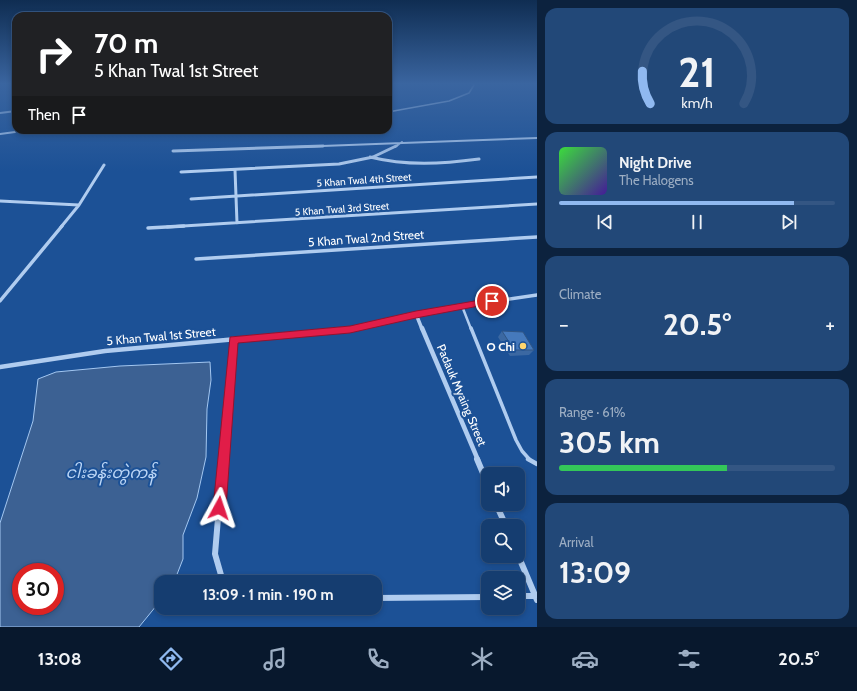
<!DOCTYPE html>
<html lang="en">
<head>
<meta charset="utf-8">
<style>
	body { margin:0; font-family:Cabin,"Noto Sans Myanmar",sans-serif; background:#224878; color:#f1f3f6; height:100vh; display:flex; flex-direction:column; font-size:15px; white-space:nowrap }
	* { box-sizing:border-box; margin:0 }
	p { font-size:13px; color:#9daec3 }
	.icon { flex:none; width:22px; height:22px; fill:none; stroke:currentColor; stroke-width:2; stroke-linecap:round; stroke-linejoin:round }
	.map { position:relative; flex:1; overflow:hidden }
	.side { display:flex; flex-direction:column; gap:8px; padding:8px; background:#0c223e; width:320px }
	.side>* { flex:none }
	.guide { position:absolute; left:12px; top:12px; width:380px; height:122px; border-radius:12px; box-shadow:0 2px 6px #0003,0 0 0 1px #345683; background:#202124; color:#fff; overflow:hidden }
	.controls { position:absolute; left:481px; top:467px; display:grid; gap:8px }
	.controls a { display:grid; place-items:center; width:44px; height:44px; border-radius:8px; background:#153d70; box-shadow:0 2px 6px #0003,0 0 0 1px #345683; font-size:20px }
	.speed { position:absolute; left:12px; top:563px; display:flex; gap:8px; font-size:20px; font-weight:700; text-align:center }
	.speed>* { display:grid; place-content:center; width:52px; height:52px; border-radius:50%; background:#153d70; box-shadow:0 2px 6px #0003,0 0 0 1px #345683; line-height:1 }
	.speed .limit { border:6px solid #d22; background:#fff; color:#111 }
	.pin { position:absolute; display:grid; place-items:center; width:34px; height:34px; color:#fff; margin:-17px; border:2px solid #fff; border-radius:50%; box-shadow:0 1px 4px #0007 }
	.me { position:absolute; width:44px; margin:-22px; rotate:5deg; stroke-linejoin:round; filter:drop-shadow(0 0 3px #0008) }
	.turn { display:flex; align-items:center; gap:14px; height:84px; padding:0 16px; font-size:18px }
	.turn .icon { width:52px; height:52px; stroke-width:2.5 }
	.turn b { display:block; font-size:28px; line-height:34px }
	.then { display:flex; align-items:center; height:38px; padding:0 16px; background:#0003; gap:8px; font-size:15px }
	.big { font-size:30px; font-weight:700; line-height:1.1 }
	.side .card { flex:1; display:flex; flex-direction:column; justify-content:center; gap:6px; min-width:0; padding:0 14px; border-radius:12px; background:#224878 }
	.side .dial { align-items:center; gap:0 }
	.dial svg { height:104px; overflow:visible; fill:none; stroke:#345683; stroke-width:7; stroke-linecap:round; text-anchor:middle }
	.dial text { fill:#f1f3f6; stroke:none }
	.song { display:flex; align-items:center; gap:12px }
	.cover { width:48px; height:48px; border-radius:6px; background:linear-gradient(135deg,hsl(120 70% 55%),hsl(260 70% 35%)) }
	.played { height:4px; border-radius:2px; background:linear-gradient(90deg,#90b9f0 85%,#345683 85%) }
	.keys { display:flex; justify-content:space-around; direction:ltr }
	.heat { display:flex; justify-content:space-between; align-items:center; font-size:22px; direction:ltr }
	.charge { height:6px; border-radius:3px; background:linear-gradient(90deg,#34c759 61%,#345683 0) }
	.trip { position:absolute; left:154px; top:575px; width:228px; height:40px; border-radius:12px; background:#153d70; box-shadow:0 2px 6px #0003,0 0 0 1px #345683; font-weight:700; line-height:40px; text-align:center }
	.tabs { display:flex; height:64px; justify-content:space-around; align-items:center; background:#08182d; color:#9daec3 }
	.tabs .icon { width:28px; height:28px }
	.tabs .on { color:#90b9f0 }
	.tabs b { font-size:18px; color:#f1f3f6 }
	main { display:flex; flex:1; min-height:0 }
	.map>svg:first-child { display:block }
	.water { fill:#3c6193; stroke:#a3c7f1; fill-rule:evenodd }
	.lines { fill:none; stroke-linecap:round; stroke-linejoin:round }
	.service-far3 { stroke:#b0ccef; stroke-width:1.5 }
	.service-far2 { stroke:#b0ccef; stroke-width:2.5 }
	.service-far1 { stroke:#b0ccef; stroke-width:3.5 }
	.service { stroke:#b0ccef; stroke-width:4.5 }
	.minor-far4 { stroke:#b0ccef; stroke-width:2 }
	.minor-far3 { stroke:#b0ccef; stroke-width:3 }
	.minor-far2 { stroke:#b0ccef; stroke-width:3.5 }
	.minor-far1 { stroke:#b0ccef; stroke-width:4.5 }
	.minor { stroke:#b0ccef; stroke-width:6 }
	.wall { fill:#3b68a2 }
	.building { fill:#4579bc; stroke:#305584 }
	.route { fill:#e11d48; stroke:#92132f }
	.poi-dot { fill:#ffd66e; stroke:#1c5196; stroke-width:1.5 }
	.labels { text-anchor:middle; dominant-baseline:central; stroke-width:4; stroke-linejoin:round; paint-order:stroke }
	.far-street-label { font-size:10px; fill:#fff; stroke:#1c5196 }
	.street-label { font-size:12px; fill:#fff; stroke:#1c5196 }
	.poi-label { font-size:12px; font-weight:bold; fill:#fff; stroke:#1c5196; text-anchor:end }
	.near-water-label { font-size:16px; font-style:italic; fill:#bcd6f6; stroke:#1c5196 }
</style>
</head>
<body>
<main>
<div class="map">
<svg width="537" height="627" viewBox="0 0 537 627">
	<rect width="100%" height="100%" fill="#1c5196"/>
	<path class="water" d="M 210,362 L 211,380 L 207,409 L 206,457 L 197,498 L 183,535 L 183,559 L 174,582 L 161,582 L 161,600 L 139,627 L 0,627 L 0,523 L 33,421 L 38,379 L 56,372 L 120,366 ZM 21,572 L 55,572 L 55,606 L 21,606 Z"/>
	<g class="lines">
		<path class="service-far3" d="M 388,112 L 449,101 L 469,93 L 474,85 L 473,83
			M 113,133 L 154,130"/>
		<path class="service-far2" d="M 462,306 L 471,329"/>
		<path class="service-far1" d="M 471,328 L 516,440 L 522,451 L 530,460"/>
		<path class="service" d="M 528,459 L 537,464"/>
		<path class="minor-far4" d="M 0,113 L 16,111
			M 0,134 L 15,132
			M 295,147 L 537,138
			M 395,147 L 402,142"/>
		<path class="minor-far3" d="M 173,151 L 323,146
			M 370,157 C 406,166 442,164 479,159
			M 235,170 L 237,223
			M 181,172 L 339,164 L 373,157 L 396,146
			M 191,199 L 537,177
			M 0,201 L 79,205
			M 61,227 L 79,205 L 104,165
			M 167,227 L 537,204"/>
		<path class="minor-far2" d="M 148,228 L 184,226
			M 196,259 L 537,237
			M 0,301 L 62,226
			M 416,314 L 422,329
			M 353,329 L 462,306 L 537,295"/>
		<path class="minor-far1" d="M 422,328 L 478,460
			M 0,367 L 105,351 L 357,328
			M 223,460 L 233,339"/>
		<path class="minor" d="M 223,459 L 215,554 L 223,582
			M 477,459 L 488,485
			M 496,504 L 506,526
			M 518,555 L 537,600
			M 518,596 L 535,596
			M 375,598 L 488,597"/>
	</g>
	<path class="wall" d="M 502,331 L 534,350 L 529,355 L 510,356 L 498,337 Z"/>
	<path class="building" d="M 502,331 L 523,332 L 534,350 L 514,350 Z"/>
	<linearGradient id="sky" x2="0" y2="1"><stop stop-color="#0f2d52"/><stop offset="0.49" stop-color="#3a65a0"/><stop offset="1" stop-color="#3a65a0" stop-opacity="0"/></linearGradient>
	<rect width="537" height="171" fill="url(#sky)"/>
	<path class="route" d="M 492,298 L 495,299 L 496,301 L 495,303 L 416,318 L 350,333 L 238,343 L 226,508 L 224,512 L 219,514 L 215,512 L 213,508 L 230,337 L 350,326 L 416,311 Z"/>
	<circle class="poi-dot" cx="523" cy="346" r="4"/>
	<g class="labels">
		<g class="far-street-label">
			<text transform="translate(364 180) rotate(-4)">5 Khan Twal 4th Street</text>
			<text transform="translate(342 209) rotate(-4)">5 Khan Twal 3rd Street</text>
		</g>
		<g class="street-label">
			<text transform="translate(366 238) rotate(-4)">5 Khan Twal 2nd Street</text>
			<text transform="translate(161 336) rotate(-5)">5 Khan Twal 1st Street</text>
			<text transform="translate(462 395) rotate(67)">Padauk Myaing Street</text>
		</g>
		<g class="poi-label">
			<text x="515" y="346">O Chi</text>
		</g>
		<g class="near-water-label">
			<text x="111" y="472">ငါးခန်းတွဲကန်</text>
		</g>
	</g>
</svg>
<div class="controls">
<a><svg class="icon" aria-label="sound" viewBox="0 0 24 24"><path d="M4 9h4l5-4v14l-5-4H4zM17 9q2 3 0 6"/></svg></a>
<a><svg class="icon" aria-label="search" viewBox="0 0 24 24"><circle cx="10" cy="10" r="6"/><path d="M15 15l6 6"/></svg></a>
<a><svg class="icon" aria-label="layers" viewBox="0 0 24 24"><path d="M12 4l9 5-9 5-9-5zM3 14l9 5 9-5"/></svg></a>
</div>
<div class="speed"><div class="limit">30</div></div>
<div class="pin" style="left:492px;top:301px;background:#d93025"><svg class="icon" aria-label="arrive" viewBox="0 0 24 24"><path d="M6 21V4h12l-3 4 3 4H6"/></svg></div>
<svg class="me" style="left:219px;top:508px" viewBox="-20 -20 40 40"><path d="M0-17L14 15 0 8-14 15z" fill="#e11d48" stroke="#fff" stroke-width="4"/></svg>
<div class="trip">13:09 · 1 min · 190 m</div>
<div class="guide">
<div class="turn"><svg class="icon" aria-label="right" viewBox="0 0 24 24"><path d="M7 20v-9h11M14 6l5 5-5 5"/></svg><div><b>70 m</b>5 Khan Twal 1st Street</div></div>
<div class="then">Then<svg class="icon" aria-label="arrive" viewBox="0 0 24 24"><path d="M6 21V4h12l-3 4 3 4H6"/></svg></div>
</div>
</div>
<section class="side">
<div class="card dial"><svg viewBox="0 0 100 80">
<path d="M14 69A42 42 0 1 1 86 69"/>
<path d="M14 69A42 42 0 0 1 8 44" stroke="#90b9f0"/>
<text x="50" y="56" font-size="32" font-weight="700">21</text>
<text x="50" y="72" font-size="11">km/h</text>
</svg></div>
<div class="card">
<div class="song"><i class="cover"></i><div><b>Night Drive</b><p>The Halogens</p></div></div>
<div class="played"></div>
<div class="keys"><svg class="icon" aria-label="previous" viewBox="0 0 24 24"><path d="M18 5L8 12l10 7zM5 5v14"/></svg><svg class="icon" aria-label="pause" viewBox="0 0 24 24"><path d="M8 5v14M16 5v14"/></svg><svg class="icon" aria-label="next" viewBox="0 0 24 24"><path d="M6 5l10 7-10 7zM19 5v14"/></svg></div>
</div>
<div class="card"><p>Climate</p>
<div class="heat"><a>−</a><b class="big">20.5°</b><a>+</a></div>
</div>
<div class="card"><p>Range · 61%</p><b class="big">305 km</b><div class="charge"></div></div>
<div class="card"><p>Arrival</p><b class="big">13:09</b></div>
</section>
</main>
<nav class="tabs">
<b>13:08</b>
<svg class="icon on" aria-label="directions" viewBox="0 0 24 24"><path d="M12 3l9 9-9 9-9-9zM9 14v-3h6M13 9l2 2-2 2"/></svg>
<svg class="icon" aria-label="music" viewBox="0 0 24 24"><path d="M9 18V5l10-2v13"/><circle cx="6" cy="18" r="3"/><circle cx="16" cy="16" r="3"/></svg>
<svg class="icon" aria-label="phone" viewBox="0 0 24 24"><path d="M5 4h4l2 5-3 2q2 4 5 5l2-3 5 2v4C11 20 4 13 5 4z"/></svg>
<svg class="icon" aria-label="climate" viewBox="0 0 24 24"><path d="M12 3v18M4 7l16 10M4 17L20 7"/></svg>
<svg class="icon" aria-label="car" viewBox="0 0 24 24"><path d="M5 17H2v-5l4-1 3-4h7l3 4 3 1v5h-3M9 17h6M6 11h13"/><circle cx="7" cy="17" r="2"/><circle cx="17" cy="17" r="2"/></svg>
<svg class="icon" aria-label="filters" viewBox="0 0 24 24"><path d="M4 7h16M4 17h16"/><circle cx="9" cy="7" r="2"/><circle cx="15" cy="17" r="2"/></svg>
<b>20.5°</b>
</nav>
</body>
</html>
